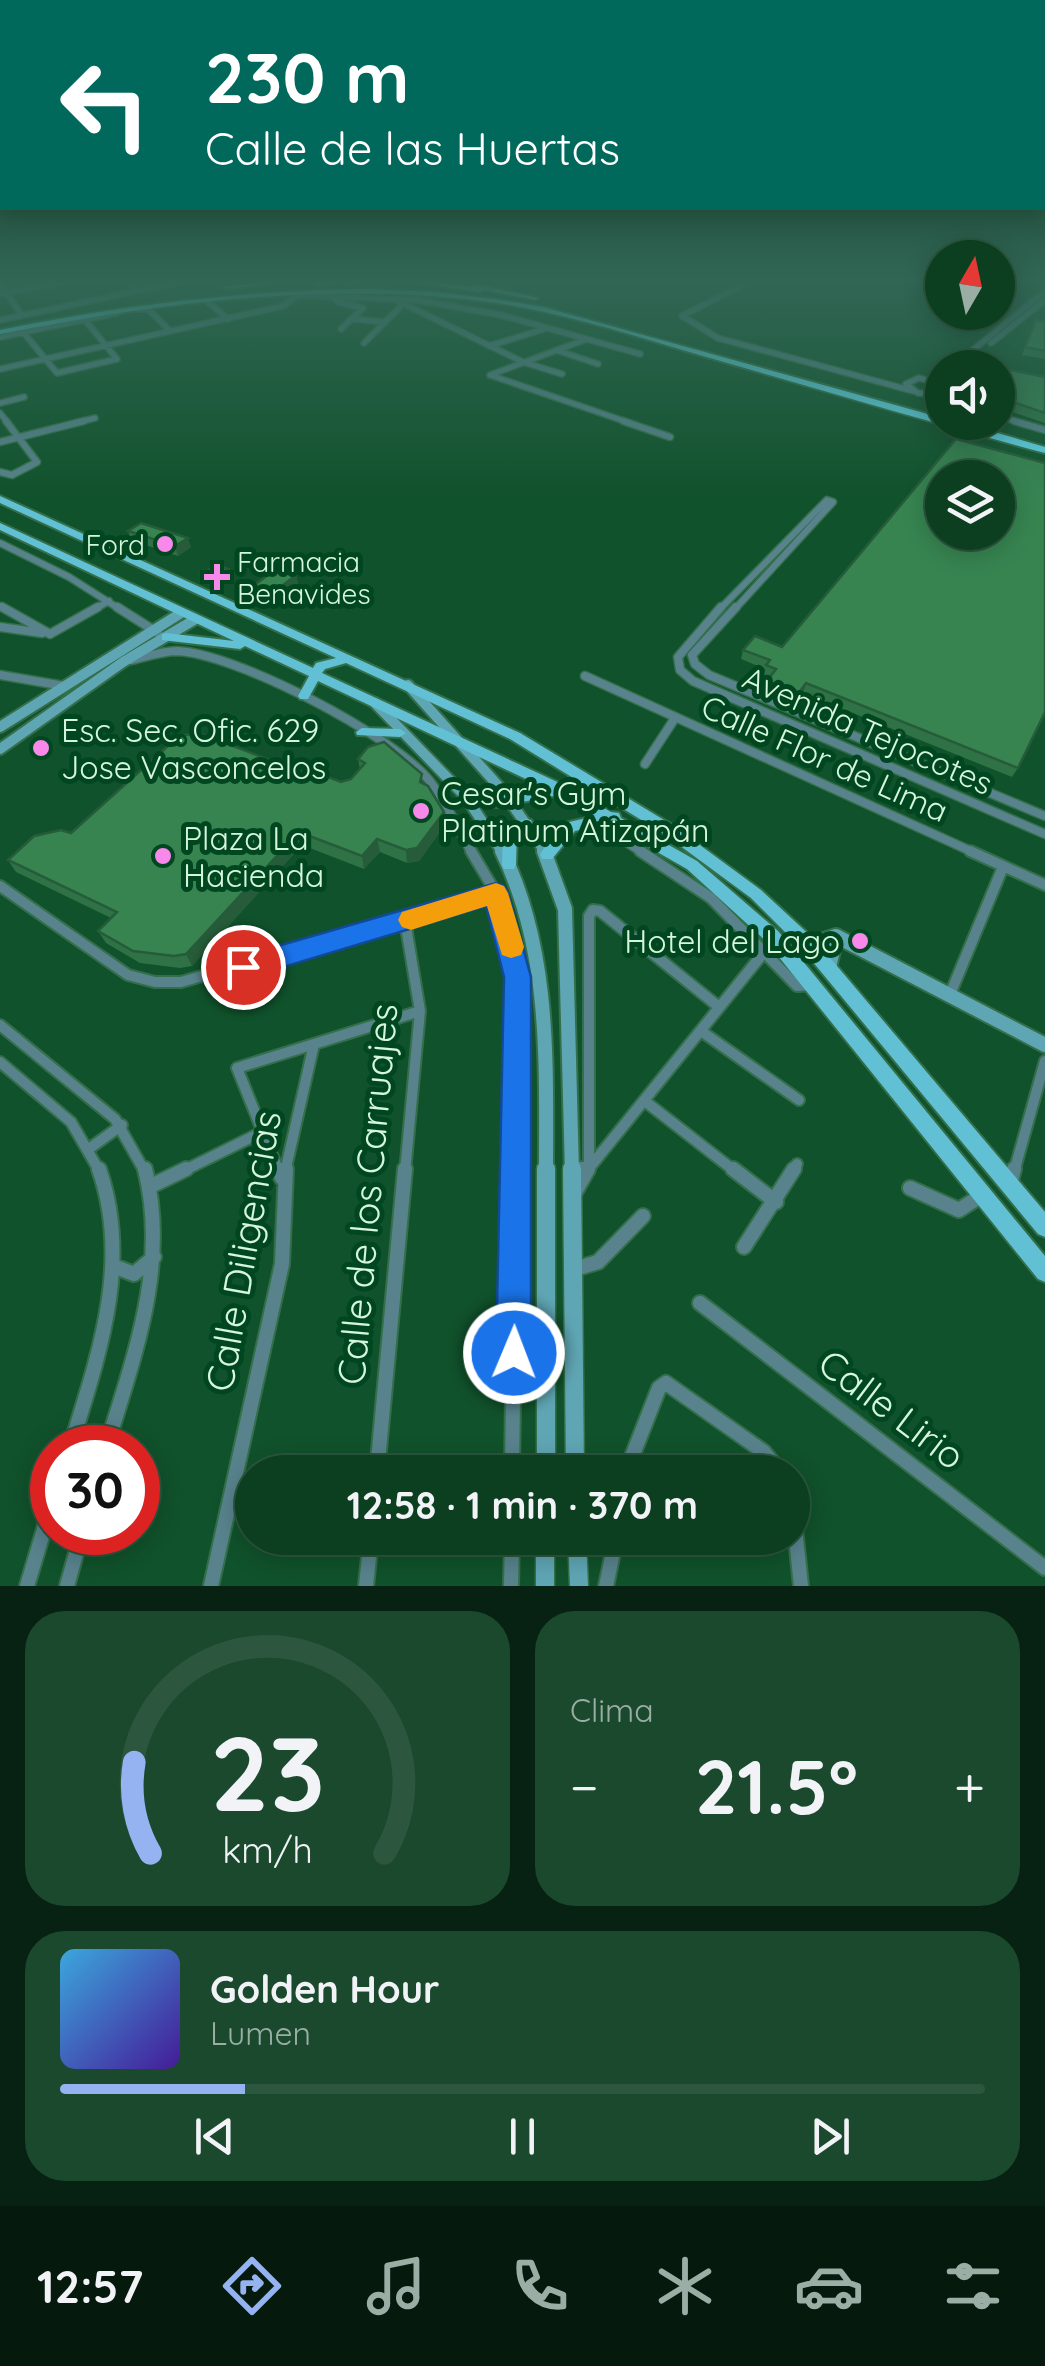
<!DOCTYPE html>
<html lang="es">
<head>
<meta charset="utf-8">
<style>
	body { margin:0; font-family:Quicksand,sans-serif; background:#1a492d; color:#f1f3f6; height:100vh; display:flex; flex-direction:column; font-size:38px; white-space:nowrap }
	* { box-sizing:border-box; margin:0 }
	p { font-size:32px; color:#9aaea5 }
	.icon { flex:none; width:55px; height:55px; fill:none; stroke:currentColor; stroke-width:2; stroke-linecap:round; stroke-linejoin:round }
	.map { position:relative; height:1586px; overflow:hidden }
	.sheet { display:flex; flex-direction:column; gap:25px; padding:25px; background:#072212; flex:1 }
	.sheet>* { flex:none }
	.hud { position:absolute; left:0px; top:0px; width:1045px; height:210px; box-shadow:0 5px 25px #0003,0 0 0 2px #2c573e; background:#00695c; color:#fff; overflow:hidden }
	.needle { width:65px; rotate:9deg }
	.controls { position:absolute; left:925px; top:240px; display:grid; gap:20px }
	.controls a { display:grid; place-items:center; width:90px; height:90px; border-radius:50%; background:#0c3e20; box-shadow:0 5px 25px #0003,0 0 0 2px #2c573e; font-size:50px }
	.speed { position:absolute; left:30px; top:1425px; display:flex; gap:20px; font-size:50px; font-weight:700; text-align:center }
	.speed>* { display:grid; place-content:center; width:130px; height:130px; border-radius:50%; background:#0c3e20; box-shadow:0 5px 25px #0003,0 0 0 2px #2c573e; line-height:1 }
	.speed .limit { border:15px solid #d22; background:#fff; color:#111 }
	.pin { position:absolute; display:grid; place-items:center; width:85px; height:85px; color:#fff; margin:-42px; border:5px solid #fff; border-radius:50%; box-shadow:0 2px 10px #0007 }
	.me { position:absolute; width:110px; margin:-55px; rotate:1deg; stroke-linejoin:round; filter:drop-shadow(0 0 8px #0008) }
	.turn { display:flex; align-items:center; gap:35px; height:210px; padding:0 40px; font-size:45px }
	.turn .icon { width:130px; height:130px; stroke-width:2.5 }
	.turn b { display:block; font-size:70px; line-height:85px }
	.big { font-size:75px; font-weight:700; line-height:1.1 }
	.sheet .card { flex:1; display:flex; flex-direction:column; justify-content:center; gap:15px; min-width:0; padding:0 35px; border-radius:40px; background:#1a492d }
	.sheet .dial { align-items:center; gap:0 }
	.dial svg { height:260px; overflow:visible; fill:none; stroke:#2c573e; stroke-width:7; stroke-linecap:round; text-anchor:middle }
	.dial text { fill:#f1f3f6; stroke:none }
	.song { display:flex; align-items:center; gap:30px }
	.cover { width:120px; height:120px; border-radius:15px; background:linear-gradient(135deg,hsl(200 70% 55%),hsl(260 70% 35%)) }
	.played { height:10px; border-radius:5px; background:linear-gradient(90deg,#95b2f1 20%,#2c573e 20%) }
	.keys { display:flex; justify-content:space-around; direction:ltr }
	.heat { display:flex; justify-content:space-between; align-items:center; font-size:55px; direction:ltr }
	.sheet .tiles { flex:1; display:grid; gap:25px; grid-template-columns:1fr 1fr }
	.card:last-child { grid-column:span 2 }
	.trip { position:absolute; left:235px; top:1455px; width:575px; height:100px; border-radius:50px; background:#0c3e20; box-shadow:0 5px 25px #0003,0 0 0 2px #2c573e; font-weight:700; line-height:100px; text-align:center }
	.tabs { display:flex; height:160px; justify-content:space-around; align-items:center; background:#05190d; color:#9aaea5 }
	.tabs .icon { width:70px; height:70px }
	.tabs .current { color:#95b2f1 }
	.tabs b { font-size:45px; color:#f1f3f6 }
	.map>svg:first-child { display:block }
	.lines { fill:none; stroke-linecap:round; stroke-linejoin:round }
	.street-far4-casing { stroke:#346f4b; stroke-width:8 }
	.street-far3-casing { stroke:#346f4b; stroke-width:9 }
	.street-far2-casing { stroke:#346f4b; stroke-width:11 }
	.street-far1-casing { stroke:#346f4b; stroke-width:14 }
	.street-casing { stroke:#346f4b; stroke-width:18 }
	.secondary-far2-casing { stroke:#346f4b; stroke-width:14 }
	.secondary-far1-casing { stroke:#346f4b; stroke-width:18 }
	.secondary-casing { stroke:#346f4b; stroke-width:21 }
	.primary-casing { stroke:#346f4b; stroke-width:4 }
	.highway-casing { stroke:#346f4b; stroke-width:4 }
	.street-far4 { stroke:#58838d; stroke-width:5 }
	.street-far3 { stroke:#58838d; stroke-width:6 }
	.street-far2 { stroke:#58838d; stroke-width:8 }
	.street-far1 { stroke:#58838d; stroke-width:10 }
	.street { stroke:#58838d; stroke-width:14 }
	.secondary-far2 { stroke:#5fa6b4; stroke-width:10 }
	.secondary-far1 { stroke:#5fa6b4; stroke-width:14 }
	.secondary { stroke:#5fa6b4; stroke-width:18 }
	.primary { fill:#61c0d3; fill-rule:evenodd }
	.highway { fill:#62d8ee; fill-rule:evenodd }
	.wall { fill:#2f7246 }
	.shaded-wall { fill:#265c39 }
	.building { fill:#378451; stroke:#265c39; stroke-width:2.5; fill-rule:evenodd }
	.route { fill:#1a73e8; stroke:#114b97; stroke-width:2.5 }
	.slow { fill:#f59e0b }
	.poi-dot { fill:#f888ea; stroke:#004720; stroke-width:4 }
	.labels { text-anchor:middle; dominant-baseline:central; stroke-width:10; stroke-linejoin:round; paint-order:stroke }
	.far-poi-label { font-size:28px; fill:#d6f5dd; stroke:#004720; text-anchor:end }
	.poi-label { font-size:32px; fill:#d6f5dd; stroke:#004720; text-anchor:start }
	.street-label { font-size:32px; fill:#d6f5dd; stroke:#004720 }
	.near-street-label { font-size:38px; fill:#d6f5dd; stroke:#004720 }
</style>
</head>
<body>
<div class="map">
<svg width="1045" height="1586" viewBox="0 0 1045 1586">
	<rect width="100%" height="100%" fill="#10522b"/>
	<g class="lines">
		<g class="street-far4-casing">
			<path id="street-far4" d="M 126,279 L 137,290
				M 754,279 L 682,316 L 718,338 L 913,391
				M 0,284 L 21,314
				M 0,294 L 77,279
				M 332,295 L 338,302 L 363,308 L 341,329
				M 396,300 L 523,362 L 562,374
				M 207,301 L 228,319
				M 137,309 L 148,309 L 170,331
				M 354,319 L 385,322
				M 0,320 L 193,279
				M 23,332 L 57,373 L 117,359 L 85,320
				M 0,337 L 117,313
				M 364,343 L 403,304
				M 991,343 L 1045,300
				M 489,346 L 544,329
				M 559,351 L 598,364
				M 951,368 L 1045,291
				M 963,368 L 978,352
				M 0,369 L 283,306 L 298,295 L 417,300 L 501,315 L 640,354
				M 490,375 L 630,423
				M 490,375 L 584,340
				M 942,384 L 919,378 L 906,384 L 918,393 L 942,394
				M 0,403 L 24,397
				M 0,413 L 8,423
				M 998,416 L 1022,423
				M 75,423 L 95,418"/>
		</g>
		<g class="street-far3-casing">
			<path id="street-far3" d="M 623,421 L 670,437
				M 1014,421 L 1045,430
				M 0,442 L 84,421
				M 0,472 L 12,475 L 37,462 L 6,421
				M 0,543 L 69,577 L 121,610
				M 0,606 L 7,610
				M 93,610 L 109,601
				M 719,610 L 827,500 L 833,502 L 734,610"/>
		</g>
		<g class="street-far2-casing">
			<path id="street-far2" d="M 2,607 L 50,634
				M 117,607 L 158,633
				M 721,607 L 678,657 L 680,670 L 693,681 L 1045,834
				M 736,607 L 692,655 L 695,664 L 709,675 L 1045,816
				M 0,627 L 42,633
				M 50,634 L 98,607
				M 131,660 C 145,657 162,651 177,651 C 235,653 392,735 429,780 C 446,801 458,830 472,853
				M 0,675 L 64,686
				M 585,676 L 975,853
				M 645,764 L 675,718
				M 593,820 L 643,853"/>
		</g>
		<g class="street-far1-casing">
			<path id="street-far1" d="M 471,851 L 496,893 L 518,977 L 516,1172
				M 640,851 L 711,898 L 797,986 L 813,985
				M 970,851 L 1045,885
				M 0,886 L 128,975 L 155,982 L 181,982 L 496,893
				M 405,921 L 420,1011 L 405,1172
				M 951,992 L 1003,867
				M 0,1025 L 115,1119 L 145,1172
				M 701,1031 L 799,1100
				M 0,1062 L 71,1122 L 100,1172
				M 646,1102 L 736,1172
				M 90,1148 L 122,1125
				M 573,1167 L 589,1167 L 589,916 L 593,910 L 600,911 L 719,1007
				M 181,1172 L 266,1130
				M 279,1172 L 237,1068 L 420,1011
				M 285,1172 L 314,1044
				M 586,1172 L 765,951
				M 792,1172 L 797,1164
				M 1014,1172 L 1045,1061"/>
		</g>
		<g class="street-casing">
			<path id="street" d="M 278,1169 L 282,1178
				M 733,1169 L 776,1202
				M 1010,1184 L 1014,1169
				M 153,1185 L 186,1169
				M 910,1188 L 959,1210 L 982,1195
				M 575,1192 L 588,1169
				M 744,1247 L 794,1169
				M 116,1267 L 134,1274 L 154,1257
				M 575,1269 L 598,1262 L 643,1216
				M 700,1303 L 1045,1568
				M 70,1448 C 98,1357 132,1263 99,1169
				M 106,1448 C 134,1356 169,1265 145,1169
				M 377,1472 L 405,1169
				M 512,1472 L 516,1169
				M 626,1472 L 659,1388 L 666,1383 L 764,1452 L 780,1472
				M 792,1500 L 801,1586
				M 27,1586 L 52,1503
				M 67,1586 L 82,1532
				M 211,1586 L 282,1264 L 286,1169
				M 366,1586 L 371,1538
				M 511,1586 L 512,1538
				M 606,1586 L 616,1538"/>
		</g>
		<g class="secondary-far2-casing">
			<path id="secondary-far2" d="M 408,685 L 502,790 L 546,853
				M 375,703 L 466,797 L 503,853
				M 0,727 L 181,613
				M 0,749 L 123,662 L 194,620"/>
		</g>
		<g class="secondary-far1-casing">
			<path id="secondary-far1" d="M 502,851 C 551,951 546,1063 546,1172
				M 544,851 L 565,909 L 572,1172
				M 809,945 L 836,936 L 1045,1045
				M 829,968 L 836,936"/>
		</g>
		<g class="secondary-casing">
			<path id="secondary" d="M 546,1169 L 546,1472
				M 572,1169 L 575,1472
				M 545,1538 L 545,1586
				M 577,1538 L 579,1586"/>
		</g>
		<g class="primary-casing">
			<path id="primary" d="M 0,496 L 520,733 L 674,826 L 761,890 L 815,940 L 1045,1212 L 1045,1237 L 1038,1234 L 803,950 L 751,898 L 664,834 L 510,739 L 346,663 L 325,669 L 322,673 L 566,786 L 611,812 L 619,813 L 621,818 L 697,861 L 778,931 L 1045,1256 L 1045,1282 L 1038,1279 L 766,941 L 687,869 L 608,824 L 575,831 L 552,859 L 542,859 L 540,855 L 542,851 L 565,823 L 595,816 L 559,795 L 497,807 L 460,800 L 458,796 L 460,792 L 465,791 L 497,797 L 545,788 L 318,681 L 308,699 L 300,699 L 298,696 L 309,676 L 245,646 L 240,649 L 162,640 L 162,634 L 166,633 L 234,641 L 0,530 L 0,523 L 313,668 L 316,663 L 336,658 L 0,503 Z
				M 362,728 L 400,729 L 406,733 L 400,737 L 357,735 L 356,732 Z
				M 526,819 L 531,820 L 533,824 L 531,828 L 517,832 L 516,865 L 514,869 L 504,869 L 502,865 L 503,829 L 505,825 Z"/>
		</g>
		<g class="highway-casing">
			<path id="highway" d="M 285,279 L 311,279 L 227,289 L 223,287 Z
				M 338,279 L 379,279 L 348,285 L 345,282 L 318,286 L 314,284 Z
				M 389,279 L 410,279 L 472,287 L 475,284 L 539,298 L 535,300 L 484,290 L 480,292 Z
				M 372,289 L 434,292 L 496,299 L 543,307 L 942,418 L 942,422 L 960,422 L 1045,447 L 1045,453 C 933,423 822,390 710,358 C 640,338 569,314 497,303 C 331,280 164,302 0,334 L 0,330 C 124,305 246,290 372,289 Z"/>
		</g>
		<use href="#street-far4" class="street-far4"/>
		<use href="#street-far3" class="street-far3"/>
		<use href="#street-far2" class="street-far2"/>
		<use href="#street-far1" class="street-far1"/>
		<use href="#street" class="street"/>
		<use href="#secondary-far2" class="secondary-far2"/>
		<use href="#secondary-far1" class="secondary-far1"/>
		<use href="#secondary" class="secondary"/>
		<use href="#primary" class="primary"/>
		<use href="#highway" class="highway"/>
	</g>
	<path class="wall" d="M 1036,320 L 1045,322 L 1045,359 L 1022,355 Z
		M 998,368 L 1045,377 L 1045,423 L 998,407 Z
		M 128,531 L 191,547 L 178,556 L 131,540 Z
		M 228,569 L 229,575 L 218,582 L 204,580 L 202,574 Z
		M 296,575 L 298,584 L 270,607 L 250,599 L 248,590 Z
		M 755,636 L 1018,768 L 1012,777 L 803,693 L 795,703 L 764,690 L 767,681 L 770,677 L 764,675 L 765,669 L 741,659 L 743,650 Z
		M 358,759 L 423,783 L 445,825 L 419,861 L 407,863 L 380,852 L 364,869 L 302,845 L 192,966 L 180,968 L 140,963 L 106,943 L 98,931 L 111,918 L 16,872 L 8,860 L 71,833 L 317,778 L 341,782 L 351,779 L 360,769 Z"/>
	<path class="shaded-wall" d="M 188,538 L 191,547 L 178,556 L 175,546 Z
		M 228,569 L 229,575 L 218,582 L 217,576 Z
		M 296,575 L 298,584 L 270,607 L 268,597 Z
		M 806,683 L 803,693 L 795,703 L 798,694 Z
		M 444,812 L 445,825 L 419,861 L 407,863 L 406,850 Z
		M 299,832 L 302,845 L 192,966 L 186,954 Z
		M 377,839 L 380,852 L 364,869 L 362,856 Z"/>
	<path class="building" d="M 1036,320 L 1045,322 L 1045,351 L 1025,347 Z
		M 995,367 L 1045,377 L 1045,413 L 998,397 L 998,368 Z
		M 956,439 L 1045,463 L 1045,712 L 1018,768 L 806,683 L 798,694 L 767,681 L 776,669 L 766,665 L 770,660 L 743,650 L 755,636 L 782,647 ZM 942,478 L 998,478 L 998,532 L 942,532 Z
		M 141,523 L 188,538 L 175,546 L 128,531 Z
		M 217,565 L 228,569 L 217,576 L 202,574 Z
		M 277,568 L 296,575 L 268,597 L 248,590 Z
		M 199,733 L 317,778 L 320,774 L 341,782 L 351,779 L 365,763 L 358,759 L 368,747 L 384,742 L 422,774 L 420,782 L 428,786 L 444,812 L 417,848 L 406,850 L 377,839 L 362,856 L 299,832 L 186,954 L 174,956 L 133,951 L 98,931 L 117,912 L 8,860 L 34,836 L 61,830 L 71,833 L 179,736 Z"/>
	<linearGradient id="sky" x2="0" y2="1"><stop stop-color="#092d18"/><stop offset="0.56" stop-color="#316655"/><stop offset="1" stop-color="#316655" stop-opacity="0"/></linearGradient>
	<rect width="1045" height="501" fill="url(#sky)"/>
	<path class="route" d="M 496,883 L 504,886 L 508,893 L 531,977 L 531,1353 L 526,1366 L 514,1371 L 501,1366 L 496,1353 L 504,977 L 486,906 L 243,979 L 234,975 L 230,967 L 234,959 L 243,956 Z"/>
	<path class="slow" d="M 496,883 L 504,886 L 508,893 L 524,947 L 521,955 L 511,958 L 502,955 L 487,906 L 411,930 L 402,927 L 398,920 L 402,912 Z"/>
	<g class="poi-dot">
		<circle cx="165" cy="544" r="10"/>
		<path d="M212 562h10v10h10v10h-10v10h-10v-10h-10v-10h10z"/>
		<circle cx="41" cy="748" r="10"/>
		<circle cx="421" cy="811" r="10"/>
		<circle cx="163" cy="856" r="10"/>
		<circle cx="860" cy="941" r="10"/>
	</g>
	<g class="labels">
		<g class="far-poi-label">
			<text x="145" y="544">Ford</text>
			<text x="237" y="561" text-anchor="start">Farmacia<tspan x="237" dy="32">Benavides</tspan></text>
		</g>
		<g class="poi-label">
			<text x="61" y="730">Esc. Sec. Ofic. 629<tspan x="61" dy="37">Jose Vasconcelos</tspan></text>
			<text x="441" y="793">Cesar's Gym<tspan x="441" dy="37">Platinum Atizapán</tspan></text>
			<text x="183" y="838">Plaza La<tspan x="183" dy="37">Hacienda</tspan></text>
			<text x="840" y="941" text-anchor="end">Hotel del Lago</text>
		</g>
		<g class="street-label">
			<text transform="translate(868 730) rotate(24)">Avenida Tejocotes</text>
			<text transform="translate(825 758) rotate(24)">Calle Flor de Lima</text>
		</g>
		<g class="near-street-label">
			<text transform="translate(367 1194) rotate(-85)">Calle de los Carruajes</text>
			<text transform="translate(243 1251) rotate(-80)">Calle Diligencias</text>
			<text transform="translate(892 1409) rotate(37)">Calle Lirio</text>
		</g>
	</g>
</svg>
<div class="controls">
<a><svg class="needle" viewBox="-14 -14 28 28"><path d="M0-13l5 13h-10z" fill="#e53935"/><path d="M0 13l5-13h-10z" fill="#9aaea5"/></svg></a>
<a><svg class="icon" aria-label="sound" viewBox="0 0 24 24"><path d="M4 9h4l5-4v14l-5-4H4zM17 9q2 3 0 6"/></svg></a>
<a><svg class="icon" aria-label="layers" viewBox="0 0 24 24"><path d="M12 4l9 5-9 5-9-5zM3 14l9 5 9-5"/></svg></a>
</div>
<div class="speed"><div class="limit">30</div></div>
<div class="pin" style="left:243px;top:967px;background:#d93025"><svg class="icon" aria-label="arrive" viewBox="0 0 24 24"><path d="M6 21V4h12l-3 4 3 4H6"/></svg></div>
<svg class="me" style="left:514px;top:1353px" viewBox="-20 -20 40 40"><circle r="17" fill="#1a73e8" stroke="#fff" stroke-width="3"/><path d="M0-11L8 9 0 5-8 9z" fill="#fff"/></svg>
<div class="trip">12:58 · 1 min · 370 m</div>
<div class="hud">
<div class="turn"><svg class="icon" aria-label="left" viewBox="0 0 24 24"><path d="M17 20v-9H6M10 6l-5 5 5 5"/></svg><div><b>230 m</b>Calle de las Huertas</div></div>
</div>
</div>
<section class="sheet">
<div class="tiles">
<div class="card dial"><svg viewBox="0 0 100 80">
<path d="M14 69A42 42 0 1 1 86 69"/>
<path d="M14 69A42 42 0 0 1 9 41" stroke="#95b2f1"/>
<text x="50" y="56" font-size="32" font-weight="700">23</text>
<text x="50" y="72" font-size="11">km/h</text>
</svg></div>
<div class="card"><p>Clima</p>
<div class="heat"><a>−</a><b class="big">21.5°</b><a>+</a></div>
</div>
<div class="card">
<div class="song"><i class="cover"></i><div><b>Golden Hour</b><p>Lumen</p></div></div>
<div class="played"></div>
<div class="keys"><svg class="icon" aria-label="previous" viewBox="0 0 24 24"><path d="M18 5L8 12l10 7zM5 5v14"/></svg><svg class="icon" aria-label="pause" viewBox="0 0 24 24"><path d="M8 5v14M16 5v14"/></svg><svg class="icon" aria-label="next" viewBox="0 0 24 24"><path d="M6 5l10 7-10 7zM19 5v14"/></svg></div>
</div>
</div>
</section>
<nav class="tabs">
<b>12:57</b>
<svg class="icon current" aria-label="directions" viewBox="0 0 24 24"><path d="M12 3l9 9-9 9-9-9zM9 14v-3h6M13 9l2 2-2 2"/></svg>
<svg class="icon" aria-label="music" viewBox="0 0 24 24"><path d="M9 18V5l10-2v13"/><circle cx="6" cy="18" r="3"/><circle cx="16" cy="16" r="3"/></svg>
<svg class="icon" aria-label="phone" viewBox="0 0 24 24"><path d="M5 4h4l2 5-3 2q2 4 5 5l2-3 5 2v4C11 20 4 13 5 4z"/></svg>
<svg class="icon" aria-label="climate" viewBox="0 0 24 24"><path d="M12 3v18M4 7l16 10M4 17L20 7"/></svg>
<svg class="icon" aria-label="car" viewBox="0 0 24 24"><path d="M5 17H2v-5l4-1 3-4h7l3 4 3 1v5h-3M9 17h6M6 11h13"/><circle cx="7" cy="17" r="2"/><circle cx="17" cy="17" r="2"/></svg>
<svg class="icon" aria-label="filters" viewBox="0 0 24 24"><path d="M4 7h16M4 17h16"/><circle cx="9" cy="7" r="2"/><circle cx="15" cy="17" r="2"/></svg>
</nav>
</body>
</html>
